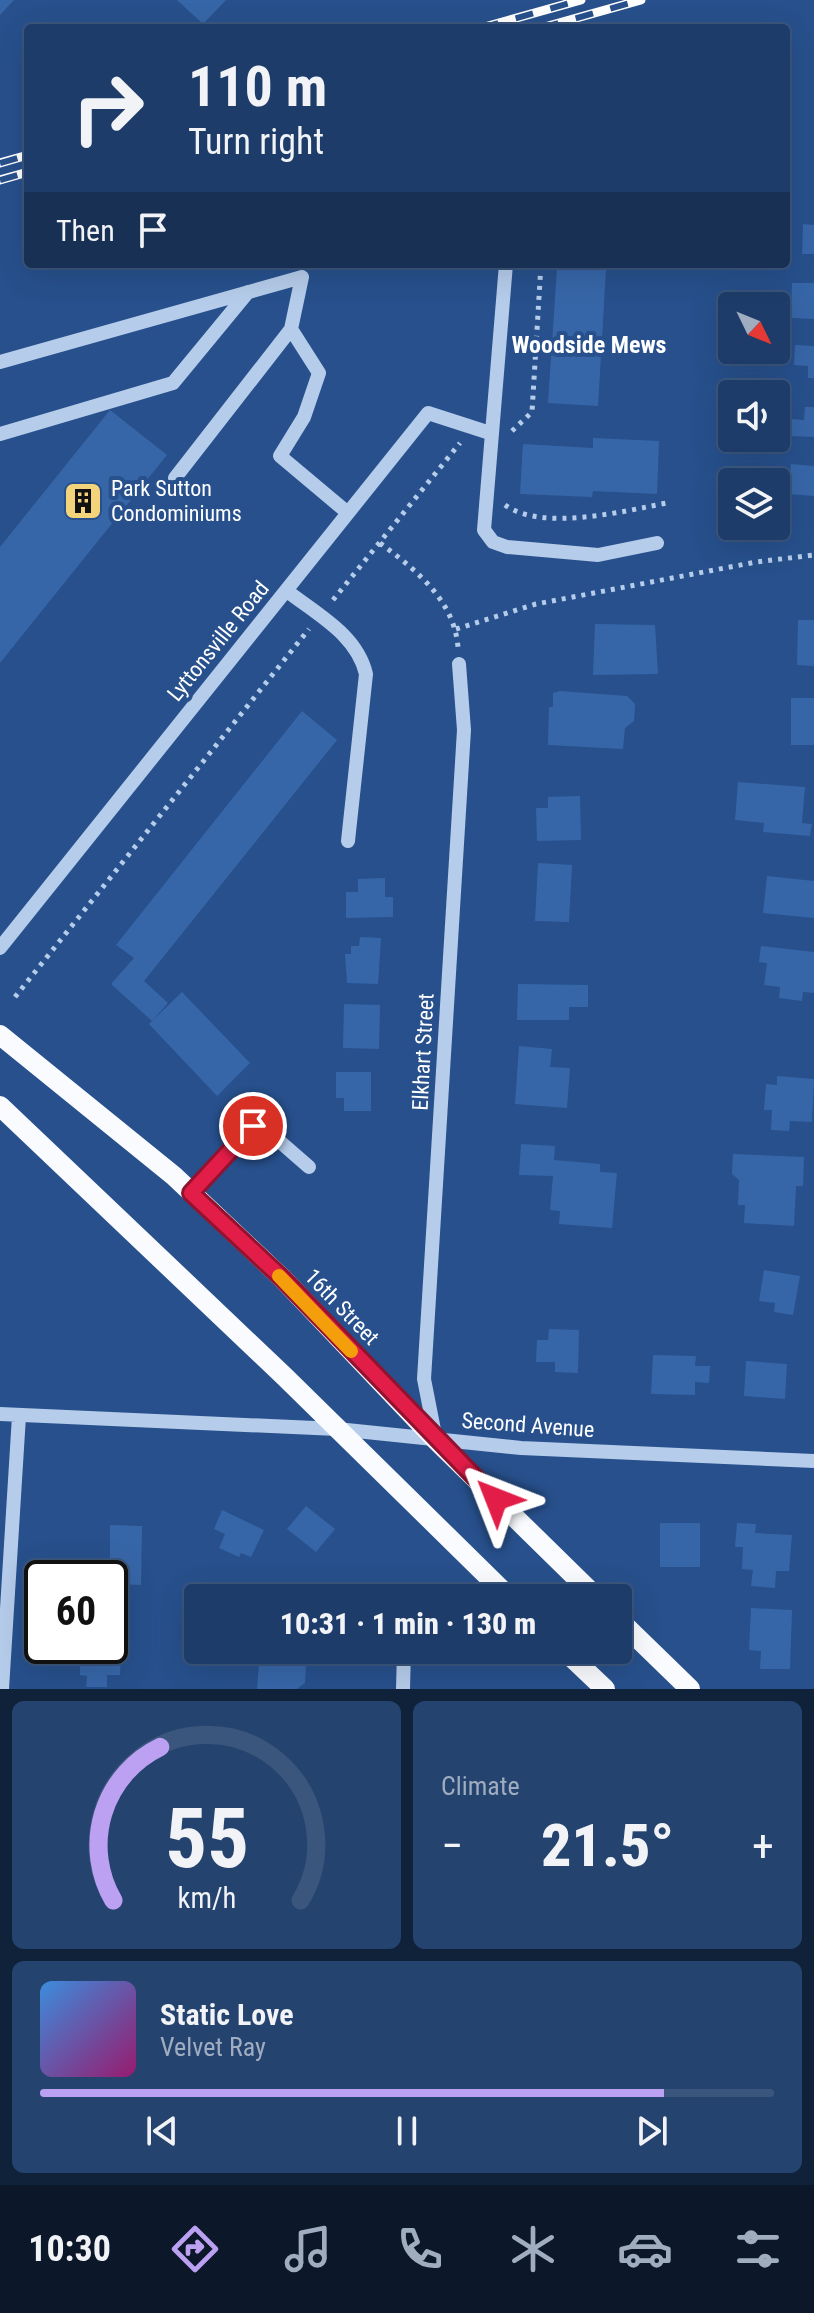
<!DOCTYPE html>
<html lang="en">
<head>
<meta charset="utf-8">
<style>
	body { margin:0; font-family:"Roboto Condensed",sans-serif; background:#25436f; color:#f1f3f6; height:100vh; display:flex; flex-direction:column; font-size:30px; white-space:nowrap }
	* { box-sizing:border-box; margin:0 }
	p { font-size:26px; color:#a0adc0 }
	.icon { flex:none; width:44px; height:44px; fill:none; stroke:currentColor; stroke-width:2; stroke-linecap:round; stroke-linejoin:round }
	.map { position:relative; height:1689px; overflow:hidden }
	.details { display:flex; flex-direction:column; gap:12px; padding:12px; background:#10213a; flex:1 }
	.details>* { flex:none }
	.top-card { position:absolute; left:24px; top:24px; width:766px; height:244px; border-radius:8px; box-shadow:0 8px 32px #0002,0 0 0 2px #3b567d; background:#1d3c69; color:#f1f3f6; overflow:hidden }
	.needle { width:52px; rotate:133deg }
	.tools { position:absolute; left:718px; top:292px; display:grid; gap:16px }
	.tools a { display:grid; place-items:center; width:72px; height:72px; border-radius:8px; background:#1d3c69; box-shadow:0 8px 32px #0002,0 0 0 2px #3b567d; font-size:40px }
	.speed { position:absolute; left:24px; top:1560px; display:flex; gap:16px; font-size:40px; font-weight:700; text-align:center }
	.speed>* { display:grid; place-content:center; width:104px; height:104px; border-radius:50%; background:#1d3c69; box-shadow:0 8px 32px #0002,0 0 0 2px #3b567d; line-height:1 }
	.speed .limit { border:4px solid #111; border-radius:12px; background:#fff; color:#111 }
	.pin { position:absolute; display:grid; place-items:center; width:68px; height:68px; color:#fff; margin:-34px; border:4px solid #fff; border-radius:50%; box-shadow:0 2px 8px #0007 }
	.me { position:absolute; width:88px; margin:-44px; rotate:315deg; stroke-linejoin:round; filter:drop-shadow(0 0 6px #0008) }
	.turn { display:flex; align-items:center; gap:28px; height:168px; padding:0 32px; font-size:36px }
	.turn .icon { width:104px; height:104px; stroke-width:2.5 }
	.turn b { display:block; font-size:56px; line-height:68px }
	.then { display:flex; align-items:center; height:76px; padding:0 32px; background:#0003; gap:16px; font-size:30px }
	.big { font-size:60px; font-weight:800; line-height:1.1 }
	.details .tile { flex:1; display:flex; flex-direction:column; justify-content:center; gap:12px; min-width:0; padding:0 28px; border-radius:12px; background:#25436f }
	.details .dial { align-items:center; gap:0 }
	.dial svg { height:208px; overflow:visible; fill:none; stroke:#3b567d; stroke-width:7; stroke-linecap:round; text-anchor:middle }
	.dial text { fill:#f1f3f6; stroke:none }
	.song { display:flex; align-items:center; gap:24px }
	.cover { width:96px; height:96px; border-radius:12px; background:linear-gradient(135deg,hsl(210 70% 55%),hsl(320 70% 35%)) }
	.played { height:8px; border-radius:4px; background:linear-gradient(90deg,#bca0f2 85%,#3b567d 85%) }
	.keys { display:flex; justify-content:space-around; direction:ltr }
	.heat { display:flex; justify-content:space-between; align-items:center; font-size:44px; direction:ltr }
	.details .tiles { flex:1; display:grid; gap:12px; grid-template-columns:1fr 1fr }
	.tile:last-child { grid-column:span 2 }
	.trip { position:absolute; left:184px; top:1584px; width:448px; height:80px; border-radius:8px; background:#1d3c69; box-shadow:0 8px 32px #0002,0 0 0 2px #3b567d; font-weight:800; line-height:80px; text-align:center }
	.tabs { display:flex; height:128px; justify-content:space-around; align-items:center; background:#0c182a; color:#a0adc0 }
	.tabs .icon { width:56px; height:56px }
	.tabs .current { color:#bca0f2 }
	.tabs b { font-size:36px; color:#f1f3f6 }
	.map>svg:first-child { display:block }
	.building { fill:#3766a8 }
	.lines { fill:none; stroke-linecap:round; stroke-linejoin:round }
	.path { stroke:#b5ccea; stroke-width:5; stroke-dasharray:4 6; stroke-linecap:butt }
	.minor { stroke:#b5ccea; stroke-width:14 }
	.major { stroke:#f9fbfe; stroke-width:20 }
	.rail-casing { stroke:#fff; stroke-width:9 }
	.rail { stroke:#27508c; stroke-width:6; stroke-dasharray:18; stroke-linecap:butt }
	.route-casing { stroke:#92132f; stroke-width:20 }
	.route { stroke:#e11d48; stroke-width:14 }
	.slow { stroke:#f59e0b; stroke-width:14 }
	.labels { text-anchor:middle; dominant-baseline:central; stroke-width:8; stroke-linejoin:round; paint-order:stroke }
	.poi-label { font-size:22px; fill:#fff; stroke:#27508c; text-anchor:start }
	.street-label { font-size:22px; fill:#fff; stroke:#27508c }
	.neighbourhood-label { font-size:24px; font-weight:bold; fill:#fff; stroke:#27508c }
</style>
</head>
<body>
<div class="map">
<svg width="814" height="1689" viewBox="0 0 814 1689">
	<rect width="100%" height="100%" fill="#27508c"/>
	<path class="building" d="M 0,0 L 14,0 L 0,15 Z
		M 177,0 L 226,0 L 203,24 Z
		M 803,224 L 814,225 L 814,254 L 802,254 Z
		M 557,268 L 606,270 L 598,406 L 548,403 Z
		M 792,283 L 814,283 L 814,319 L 791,318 Z
		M 795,345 L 814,346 L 814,378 L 808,378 L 808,366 L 794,365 Z
		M 805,407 L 814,407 L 814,437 L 791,436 L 792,419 L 804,420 Z
		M 110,410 L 167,455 L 0,663 L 0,547 Z
		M 593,438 L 659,441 L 657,494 L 593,491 L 592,497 L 520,494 L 523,444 L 593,448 Z
		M 791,464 L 814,466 L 814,496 L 788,494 Z
		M 798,620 L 814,620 L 814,666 L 797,665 Z
		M 595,624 L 655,625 L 658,674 L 593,675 Z
		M 560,691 L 627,696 L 635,704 L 634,721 L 625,728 L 623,749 L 548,745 L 549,707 L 553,707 L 553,693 Z
		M 791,698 L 814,698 L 814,745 L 791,745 Z
		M 302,711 L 337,740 L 144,981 L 168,1003 L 152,1021 L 111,984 L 134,958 L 116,945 Z
		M 738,782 L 805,787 L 802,823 L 812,824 L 810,836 L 763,832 L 764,823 L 735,820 Z
		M 580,796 L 581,840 L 537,841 L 536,808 L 548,808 L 548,797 Z
		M 538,863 L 572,865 L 569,922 L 535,921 Z
		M 767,876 L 814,881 L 814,918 L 763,913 Z
		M 385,878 L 385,897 L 393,897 L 393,917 L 346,918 L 346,892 L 358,892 L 358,879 Z
		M 360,937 L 381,938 L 378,984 L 347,983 L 345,954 L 351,954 L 351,946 L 359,946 Z
		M 761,946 L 814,952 L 814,993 L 803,992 L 802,1001 L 779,998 L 780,987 L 764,985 L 767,963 L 759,962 Z
		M 518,984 L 588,985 L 588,1007 L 569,1007 L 569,1020 L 517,1020 Z
		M 182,992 L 250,1063 L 217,1096 L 149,1024 Z
		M 344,1004 L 380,1005 L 379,1049 L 343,1048 Z
		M 519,1046 L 552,1049 L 550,1067 L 570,1068 L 567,1108 L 515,1104 Z
		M 336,1072 L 371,1072 L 371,1111 L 344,1111 L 344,1098 L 336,1098 Z
		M 777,1076 L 814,1079 L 812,1122 L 790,1121 L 789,1131 L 771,1130 L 772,1110 L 764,1110 L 766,1084 L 777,1085 Z
		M 521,1144 L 555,1146 L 554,1160 L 600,1164 L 600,1172 L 617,1173 L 612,1228 L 559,1224 L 560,1211 L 550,1210 L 553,1176 L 519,1175 Z
		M 733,1154 L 804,1157 L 803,1186 L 796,1186 L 794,1226 L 744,1223 L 745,1205 L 738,1205 L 739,1180 L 732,1174 Z
		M 764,1270 L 800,1276 L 793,1315 L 774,1312 L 775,1303 L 759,1301 Z
		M 549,1329 L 579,1330 L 578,1373 L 555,1372 L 555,1362 L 536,1362 L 537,1340 L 548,1340 Z
		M 653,1355 L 696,1356 L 695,1366 L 710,1366 L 709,1383 L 695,1382 L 695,1395 L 651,1394 Z
		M 746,1361 L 787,1364 L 785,1399 L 744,1396 Z
		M 306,1506 L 335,1529 L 316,1552 L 287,1529 Z
		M 222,1510 L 264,1530 L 251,1557 L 241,1553 L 239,1557 L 219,1548 L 225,1534 L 214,1529 Z
		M 660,1523 L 700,1523 L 700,1567 L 660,1567 Z
		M 737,1523 L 756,1524 L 755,1533 L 792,1535 L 789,1571 L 776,1571 L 775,1588 L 751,1586 L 753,1570 L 742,1569 L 743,1547 L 735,1547 Z
		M 110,1525 L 142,1526 L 141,1585 L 110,1584 Z
		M 751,1608 L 792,1610 L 790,1669 L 760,1669 L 761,1651 L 749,1650 Z
		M 74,1647 L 121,1648 L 120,1675 L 107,1675 L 107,1687 L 86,1687 L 87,1676 L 80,1675 L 80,1664 L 69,1660 Z
		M 259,1662 L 306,1665 L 305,1683 L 297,1689 L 257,1689 Z"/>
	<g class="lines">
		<path class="path" d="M 512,431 L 532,412 L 541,264
			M 505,505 C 542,532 624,511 667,503
			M 380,543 C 416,570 454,600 458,647
			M 333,600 L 460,443
			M 456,629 L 536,604 L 756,562 L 814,555
			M 15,997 L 309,629"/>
		<path class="minor" d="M 506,264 L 484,530 L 493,542 L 507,547 L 598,555 L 657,543
			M 0,362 L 302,277 L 291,329 L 319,373 L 304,417 L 280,456 L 348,513
			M 0,434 L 173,383 L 248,292
			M 175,478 L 291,329
			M 287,591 C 318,615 357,635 366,674 L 348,841
			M 0,948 L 428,413 L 490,433
			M 191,1193 L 253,1126 L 262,1126 L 309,1167
			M 0,1414 L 337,1429 L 521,1448 L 814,1461
			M 436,1440 L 424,1379 L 464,730 L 459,664
			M 2,1689 L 19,1416
			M 403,1689 L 404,1650"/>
		<path class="major" d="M 0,1035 L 174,1176 L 283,1279 L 436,1440 L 597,1598
			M 0,1106 L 285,1377 L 510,1598
			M 618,1619 L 690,1689
			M 564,1650 L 605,1689"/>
		<g class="rail-casing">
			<path id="rail" d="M 481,28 L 581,0
				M 541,28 L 641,0
				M 0,163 L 28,155
				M 0,180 L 28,172"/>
		</g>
		<use href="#rail" class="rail"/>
	</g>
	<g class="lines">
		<g class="route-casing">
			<path id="route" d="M 253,1126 L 191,1193 L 283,1279 L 496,1499"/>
		</g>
		<use href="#route" class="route"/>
		<path class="slow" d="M 279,1276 L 351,1351"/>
	</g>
	<defs>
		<g id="building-square" transform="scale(2)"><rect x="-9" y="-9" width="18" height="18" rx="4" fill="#f3d47b" stroke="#27508c"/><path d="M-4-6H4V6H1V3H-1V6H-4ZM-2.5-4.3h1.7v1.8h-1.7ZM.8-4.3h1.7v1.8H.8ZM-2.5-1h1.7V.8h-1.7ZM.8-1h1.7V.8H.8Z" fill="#111"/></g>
	</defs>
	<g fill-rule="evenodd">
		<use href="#building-square" x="83" y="501"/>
	</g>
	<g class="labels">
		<g class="poi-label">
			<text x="111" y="488">Park Sutton<tspan x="111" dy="25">Condominiums</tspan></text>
		</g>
		<g class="street-label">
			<text transform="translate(218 641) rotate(-51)">Lyttonsville Road</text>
			<text transform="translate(423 1052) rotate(-87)">Elkhart Street</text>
			<text transform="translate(342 1307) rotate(46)">16th Street</text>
			<text transform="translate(528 1425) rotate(4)">Second Avenue</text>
		</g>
		<g class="neighbourhood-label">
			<text x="589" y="345">Woodside Mews</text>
		</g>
	</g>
</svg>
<div class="tools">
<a><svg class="needle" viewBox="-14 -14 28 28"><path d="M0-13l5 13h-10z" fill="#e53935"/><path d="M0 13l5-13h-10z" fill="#a0adc0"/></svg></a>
<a><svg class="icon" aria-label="sound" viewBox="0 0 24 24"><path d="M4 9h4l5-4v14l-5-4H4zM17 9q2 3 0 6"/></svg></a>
<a><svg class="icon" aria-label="layers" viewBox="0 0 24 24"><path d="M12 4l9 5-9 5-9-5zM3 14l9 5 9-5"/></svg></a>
</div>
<div class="speed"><div class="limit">60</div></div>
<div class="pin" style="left:253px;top:1126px;background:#d93025"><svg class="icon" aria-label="arrive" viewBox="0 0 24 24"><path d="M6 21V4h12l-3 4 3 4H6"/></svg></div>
<svg class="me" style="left:496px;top:1499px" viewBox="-20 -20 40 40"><path d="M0-17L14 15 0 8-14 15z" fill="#e11d48" stroke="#fff" stroke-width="4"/></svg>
<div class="trip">10:31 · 1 min · 130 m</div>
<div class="top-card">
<div class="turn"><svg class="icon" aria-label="right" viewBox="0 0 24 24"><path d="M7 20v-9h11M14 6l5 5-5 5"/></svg><div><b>110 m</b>Turn right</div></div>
<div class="then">Then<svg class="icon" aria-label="arrive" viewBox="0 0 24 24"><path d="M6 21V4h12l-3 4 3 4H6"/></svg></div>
</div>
</div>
<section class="details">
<div class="tiles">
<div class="tile dial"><svg viewBox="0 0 100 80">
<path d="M14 69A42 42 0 1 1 86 69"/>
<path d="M14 69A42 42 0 0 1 32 10" stroke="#bca0f2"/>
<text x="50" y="56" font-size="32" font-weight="700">55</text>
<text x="50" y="72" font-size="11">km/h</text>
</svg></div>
<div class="tile"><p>Climate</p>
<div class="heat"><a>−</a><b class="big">21.5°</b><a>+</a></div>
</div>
<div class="tile">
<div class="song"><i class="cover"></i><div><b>Static Love</b><p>Velvet Ray</p></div></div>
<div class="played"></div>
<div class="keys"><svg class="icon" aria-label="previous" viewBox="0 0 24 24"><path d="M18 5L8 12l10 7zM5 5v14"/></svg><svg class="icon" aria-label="pause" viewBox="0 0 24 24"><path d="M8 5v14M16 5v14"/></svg><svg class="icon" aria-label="next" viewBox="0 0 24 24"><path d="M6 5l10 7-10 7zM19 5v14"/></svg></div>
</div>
</div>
</section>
<nav class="tabs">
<b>10:30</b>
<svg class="icon current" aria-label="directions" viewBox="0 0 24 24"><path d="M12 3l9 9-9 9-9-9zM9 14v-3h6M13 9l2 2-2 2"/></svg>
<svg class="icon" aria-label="music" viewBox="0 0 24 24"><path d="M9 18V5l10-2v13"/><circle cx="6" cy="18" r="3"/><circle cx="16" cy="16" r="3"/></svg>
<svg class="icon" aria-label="phone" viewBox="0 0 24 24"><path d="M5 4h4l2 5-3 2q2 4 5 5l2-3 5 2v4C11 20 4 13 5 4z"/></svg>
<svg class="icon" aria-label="climate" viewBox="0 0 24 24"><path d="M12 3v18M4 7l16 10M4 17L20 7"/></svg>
<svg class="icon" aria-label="car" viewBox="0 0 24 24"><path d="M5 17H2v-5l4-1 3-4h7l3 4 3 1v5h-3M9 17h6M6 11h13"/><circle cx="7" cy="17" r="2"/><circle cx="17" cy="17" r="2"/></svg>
<svg class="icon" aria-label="filters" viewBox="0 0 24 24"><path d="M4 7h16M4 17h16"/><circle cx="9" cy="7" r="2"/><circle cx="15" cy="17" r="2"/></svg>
</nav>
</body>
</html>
